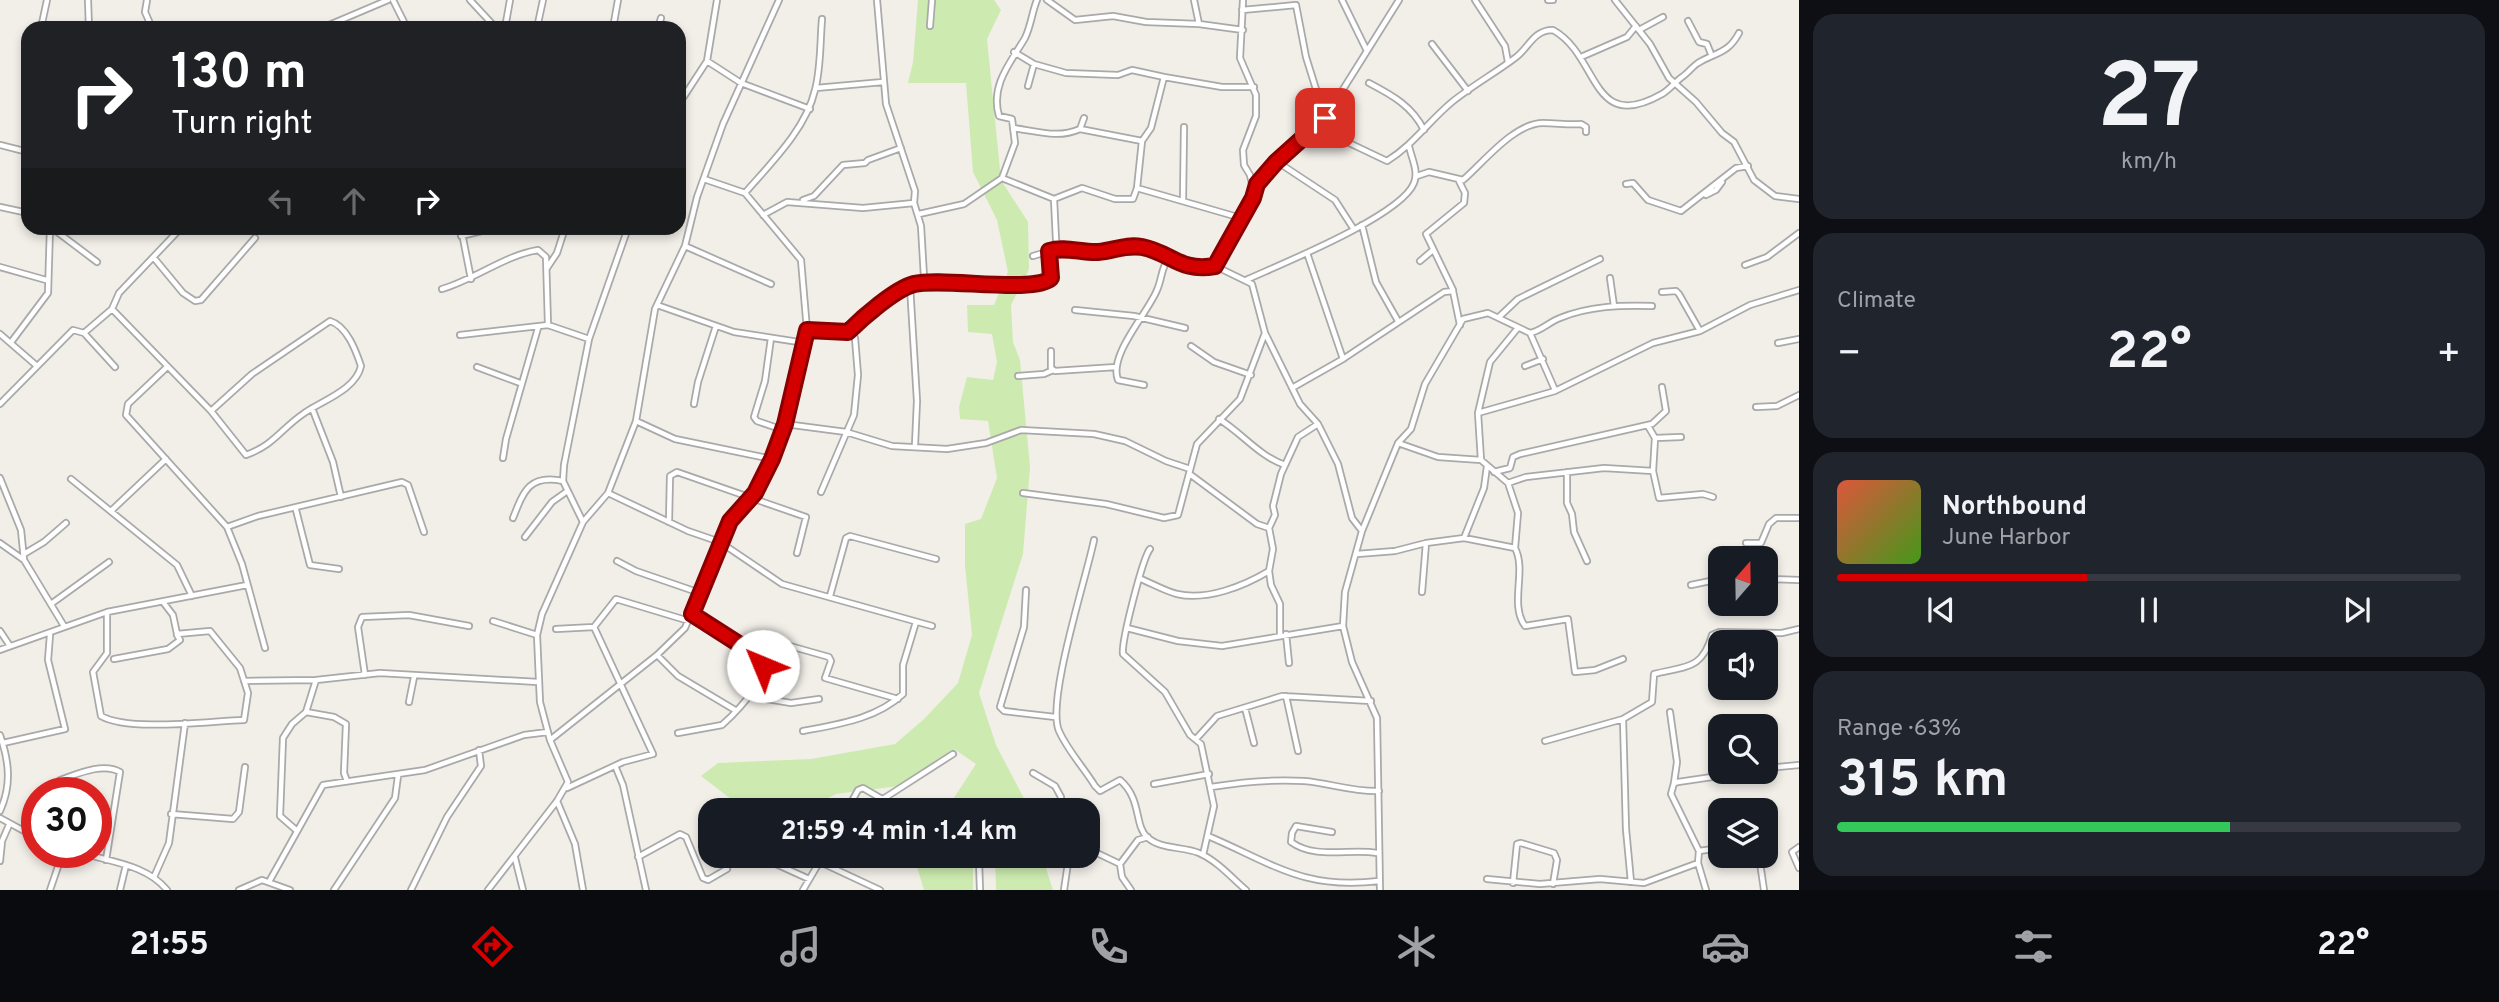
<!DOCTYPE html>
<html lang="en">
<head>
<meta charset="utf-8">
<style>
	body { margin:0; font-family:Overpass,sans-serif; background:#20242c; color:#f1f3f6; height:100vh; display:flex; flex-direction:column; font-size:26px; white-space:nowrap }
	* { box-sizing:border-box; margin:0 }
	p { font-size:23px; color:#9ea1a6 }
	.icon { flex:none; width:38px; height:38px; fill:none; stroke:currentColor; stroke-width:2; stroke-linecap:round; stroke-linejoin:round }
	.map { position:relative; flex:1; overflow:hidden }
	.details { display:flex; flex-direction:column; gap:14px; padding:14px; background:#0d0f14; width:700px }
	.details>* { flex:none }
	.banner { position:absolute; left:21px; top:21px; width:665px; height:214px; border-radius:21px; box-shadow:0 4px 10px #0003; background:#202124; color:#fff; overflow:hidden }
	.needle { width:46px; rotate:20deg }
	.buttons { position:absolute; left:1708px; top:546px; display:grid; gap:14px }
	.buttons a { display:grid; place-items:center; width:70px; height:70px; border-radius:14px; background:#171b24; box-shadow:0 4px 10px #0003; font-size:35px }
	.speed { position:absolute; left:21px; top:777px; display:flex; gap:14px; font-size:35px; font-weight:700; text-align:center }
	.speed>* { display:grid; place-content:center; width:91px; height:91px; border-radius:50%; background:#171b24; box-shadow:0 4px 10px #0003; line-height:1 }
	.speed .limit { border:10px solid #d22; background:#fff; color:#111 }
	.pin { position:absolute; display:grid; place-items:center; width:60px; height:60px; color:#fff; margin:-30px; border-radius:14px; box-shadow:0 4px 10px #0006 }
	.me { position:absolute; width:77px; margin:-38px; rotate:315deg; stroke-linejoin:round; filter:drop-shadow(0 0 5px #0008) }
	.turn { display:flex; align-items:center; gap:24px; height:147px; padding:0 35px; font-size:32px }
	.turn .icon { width:91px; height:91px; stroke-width:2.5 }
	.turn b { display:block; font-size:49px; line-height:60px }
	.lanes { display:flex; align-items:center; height:66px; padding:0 35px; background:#0003; justify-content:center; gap:35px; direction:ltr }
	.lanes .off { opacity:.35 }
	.big { font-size:52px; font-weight:700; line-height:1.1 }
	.details .card { flex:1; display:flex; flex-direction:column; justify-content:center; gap:10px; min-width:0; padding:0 24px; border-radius:21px; background:#20242c }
	.details .dial { align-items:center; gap:0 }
	.dial b { font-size:91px; line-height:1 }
	.song { display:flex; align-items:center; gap:21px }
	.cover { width:84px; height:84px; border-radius:10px; background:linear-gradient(135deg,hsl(10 70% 55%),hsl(100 70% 35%)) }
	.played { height:7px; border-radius:4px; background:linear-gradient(90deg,#d40000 40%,#363941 40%) }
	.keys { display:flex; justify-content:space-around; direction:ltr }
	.heat { display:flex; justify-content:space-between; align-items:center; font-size:38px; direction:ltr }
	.charge { height:10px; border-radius:5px; background:linear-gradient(90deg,#34c759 63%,#363941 0) }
	.trip { position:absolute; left:698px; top:798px; width:402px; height:70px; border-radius:21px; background:#171b24; box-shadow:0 4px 10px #0003; font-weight:700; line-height:70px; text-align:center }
	.menu { display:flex; height:112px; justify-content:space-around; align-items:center; background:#090b0e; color:#9ea1a6 }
	.menu .icon { width:49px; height:49px }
	.menu .on { color:#d40000 }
	.menu b { font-size:32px; color:#f1f3f6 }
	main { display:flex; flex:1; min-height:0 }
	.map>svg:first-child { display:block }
	.grass { fill:#cdebb0 }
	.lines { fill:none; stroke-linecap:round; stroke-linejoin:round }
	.street-casing { stroke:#a9a9a9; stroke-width:8 }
	.street { stroke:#fff; stroke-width:4.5 }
	.route-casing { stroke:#8a0000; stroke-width:18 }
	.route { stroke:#d40000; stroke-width:12 }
</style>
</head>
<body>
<main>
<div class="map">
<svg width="1799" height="890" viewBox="0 0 1799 890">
	<rect width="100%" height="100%" fill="#f2efe9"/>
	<path class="grass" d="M 918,0 L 994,0 L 1001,10 L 987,39 L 1001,180 L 1028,222 L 1029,269 L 1011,305 L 1013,342 L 1020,360 L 1030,467 L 1023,554 L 979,693 L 996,745 L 1030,810 L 946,810 L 976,764 L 954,749 L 907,785 L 836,794 L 805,810 L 735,810 L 731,799 L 701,776 L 718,763 L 811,759 L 895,744 L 924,719 L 958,683 L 972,635 L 965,566 L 965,524 L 981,519 L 997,478 L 988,421 L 960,419 L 959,407 L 967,377 L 993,380 L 997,362 L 992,334 L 968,332 L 967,305 L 994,305 L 1008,272 L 997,220 L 973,172 L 966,83 L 908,83 L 913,62 Z
		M 922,856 L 973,856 L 973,890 L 924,890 L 917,867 Z
		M 995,856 L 1042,856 L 1053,890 L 996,890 Z"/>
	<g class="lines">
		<g class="street-casing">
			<path id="street" d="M 88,0 L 89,28
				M 147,0 L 145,12 L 152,28
				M 393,0 L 407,28
				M 470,0 L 496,28
				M 1037,0 C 1032,12 1031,26 1025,38 C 1011,62 990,85 999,116 L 1012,119 L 1015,143 L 1002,178 L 1054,199 L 1056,240 L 1060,248 L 1097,252 L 1122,245 L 1143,247 L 1176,263 L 1203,268 L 1215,266 L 1252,284 L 1265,333 L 1300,404 L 1318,424 L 1338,464 L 1352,518 L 1362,531 L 1345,592 L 1343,626 L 1352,662 L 1377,718 L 1380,890
				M 1047,0 L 1075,20 L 1113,16 L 1146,22 L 1199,24
				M 1194,0 L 1199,24 L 1243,30
				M 1243,0 L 1240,58 L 1256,95 L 1256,116 L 1243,150 L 1244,165 L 1250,175 L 1254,193
				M 1342,0 L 1367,51
				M 1475,0 L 1505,46 L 1508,62
				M 1548,0 L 1553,0
				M 1615,0 L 1650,44 L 1669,78 L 1696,102 L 1722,133 L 1734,142 L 1754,180 L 1775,196 L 1799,199
				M 1242,10 L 1296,5 L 1306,57 L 1325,118
				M 1688,21 L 1699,42 L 1707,44 L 1711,54
				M 930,26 L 932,0
				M 41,28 L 47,0
				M 322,28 L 388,0
				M 505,28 L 510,0
				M 537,28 L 543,0
				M 613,28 L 618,0
				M 658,28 L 661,18
				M 1639,30 L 1663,17
				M 1432,44 L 1468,91
				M 1014,52 L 1034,64 L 1066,73 L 1118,75 L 1132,70 L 1164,77
				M 1581,57 L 1627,37 L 1636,26
				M 707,61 L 741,83 L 810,109
				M 1369,83 C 1392,95 1412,106 1424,130
				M 1028,86 L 1034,64
				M 816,88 L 883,82
				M 679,104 L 707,61 L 717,0
				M 1321,122 L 1345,141 L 1387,161 C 1413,145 1429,121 1452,102 C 1472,86 1495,73 1515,58 C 1529,48 1533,30 1553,30 C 1600,56 1590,135 1662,94 C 1669,90 1675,82 1682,77 C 1688,73 1692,67 1698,63 C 1716,52 1728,54 1739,33
				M 1013,128 C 1037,131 1057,139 1080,129 L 1084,118
				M 1080,129 L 1142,141 L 1137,188 L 1241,218
				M 1142,141 L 1151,128 L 1164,77 L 1222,87 L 1254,87
				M 0,145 L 28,152
				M 1276,161 L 1335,200 L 1353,228
				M 1417,176 L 1429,172 L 1463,180 C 1483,163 1514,123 1543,123 C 1557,123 1568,125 1581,124 L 1586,127 L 1586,132
				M 1626,184 L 1633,183 L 1648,200 L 1681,211 L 1736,168 L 1748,166
				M 745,193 C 771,163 806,129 815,90 C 821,68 820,42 822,19
				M 1706,195 L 1716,190 L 1722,182
				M 1054,199 L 1082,188 L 1115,199 L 1133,199 L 1137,188
				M 803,200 L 814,196 L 843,165 L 865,163 L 868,160 L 901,148
				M 1183,200 L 1184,127
				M 0,207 L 28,213
				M 919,214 L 964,204 L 1002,178
				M 763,215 L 787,202 L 863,208 L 914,203
				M 1362,225 L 1376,282 L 1398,321
				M 52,228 L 97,262
				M 128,228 L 129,229
				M 181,228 L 119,293 L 112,309 L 211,411 L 246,455 C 274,445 281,429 303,414 C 321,401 356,390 361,366 C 356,351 347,326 330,321 L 252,374 L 211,411
				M 461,228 L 471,279
				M 404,230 L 408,228
				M 461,236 L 494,228
				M 685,246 L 771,284
				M 1307,253 L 1343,359
				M 1033,256 L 1060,248
				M 154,258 L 183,293 L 195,301 L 201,300 L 255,238
				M 1420,261 L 1433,250
				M 1745,265 L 1767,257 L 1799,233
				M 1215,266 L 1253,198 L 1257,184 L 1276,161 L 1325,118 L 1399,0
				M 0,267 L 46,280
				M 547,268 L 557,253 L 565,228
				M 1610,278 L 1614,306
				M 1246,280 C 1281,264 1401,216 1414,183 C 1419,171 1411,157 1409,146
				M 917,283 L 986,282 L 1019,286 L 1027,282 L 1044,283 L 1051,277 L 1049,251
				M 910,286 L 917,401 L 915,445
				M 442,289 C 476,279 503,256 538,250 L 546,257 L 548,325
				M 1453,290 L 1426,234 L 1464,203 L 1465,193 L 1459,181
				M 1662,292 L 1676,291 L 1679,294 L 1700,331
				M 657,305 L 734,332 L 805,343
				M 1075,310 L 1134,316 L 1185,328
				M 1499,317 L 1518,299 L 1600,259
				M 807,330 L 848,332 L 855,338 L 858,375 L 854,415 L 821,492
				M 848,332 L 863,318 L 924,277 L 921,226 L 914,203 L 915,191 L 886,104 L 877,0
				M 84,333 L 112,309
				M 1530,333 L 1555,390
				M 0,334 L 37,366
				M 460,335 L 548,325 L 589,339
				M 771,338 L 765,381 L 754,417 L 757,421 L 783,430
				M 12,341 L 48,293 L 50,228
				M 1778,343 L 1799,339
				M 1191,346 L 1214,362 L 1251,375
				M 1051,351 L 1051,368 L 1055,371 L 1116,367
				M 1525,366 L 1543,359
				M 477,367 L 520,383
				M 166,368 L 128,404 L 126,415 L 227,527 L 242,564 L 265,648
				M 1018,376 L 1044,374 L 1053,370
				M 1144,385 L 1118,380 C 1108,355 1148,313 1157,290 C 1162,279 1161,269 1168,259
				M 1292,388 L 1343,359 L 1444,292 L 1453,291 L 1460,325
				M 0,404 L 73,330 L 84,333 L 115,367
				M 694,404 L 698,382 L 716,326
				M 1756,407 L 1777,406 L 1799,395
				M 312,408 L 333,462 L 341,497
				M 1478,413 L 1490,362 L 1517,329
				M 1219,419 C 1243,434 1259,456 1285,465
				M 636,421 L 675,439 L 772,459
				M 785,424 L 846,432 L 892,446 L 947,449 L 986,443 L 1021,430 L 1094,434 L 1125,441 L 1166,461 L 1190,469
				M 1655,438 L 1681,437
				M 1398,443 L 1438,457 L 1481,460 L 1508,483 L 1518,513 L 1515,548
				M 503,458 L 506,439 L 538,328
				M 1481,460 L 1478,413 L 1555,391 L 1653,343 L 1700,331 L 1750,305 L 1799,290
				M 1653,471 L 1659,498 L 1703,494 L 1713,497
				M 1494,472 L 1510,468 L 1513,457 L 1520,454 L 1652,424 L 1666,411 L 1662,387
				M 1567,472 L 1567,503 L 1572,514 L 1574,532 L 1587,561
				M 1191,475 L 1257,524 L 1269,528
				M 0,478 L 21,530 L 24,560
				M 71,479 L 177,565 L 192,596
				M 1508,483 L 1526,477 L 1604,468 L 1653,471 L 1655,438 L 1648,426
				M 608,493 L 688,531 L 720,542 L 782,584 L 932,626
				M 1023,493 L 1106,504 L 1164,518 L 1178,515 L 1197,444 L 1240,399 L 1265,333
				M 296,510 L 310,565 L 339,569
				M 111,511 L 166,459
				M 513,518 C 524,490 530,474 563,481
				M 583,522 L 608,493 L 636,421 L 655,309 L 685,246 L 697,197 L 723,124 L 779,0
				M 669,522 L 670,476 L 677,472 L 806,517 L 797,553
				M 227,527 L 258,516 L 402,482 L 408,485 L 424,532
				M 1362,531 L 1398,443 L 1411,429 L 1425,384 L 1463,319 L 1488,313 L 1530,333 C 1541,331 1549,322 1560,318 C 1589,306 1621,305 1652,306
				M 525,537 L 552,502 L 566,492
				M 1464,538 L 1484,488 L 1487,466
				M 1094,540 C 1086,579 1046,701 1059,731 C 1068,751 1084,768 1095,786 L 1100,791 L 1120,780 C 1142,799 1134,825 1147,837 C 1161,850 1182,846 1199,853 C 1216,860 1232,878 1246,890
				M 0,543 L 24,560 L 64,626
				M 1746,543 L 1761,543 L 1769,524 L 1776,518 L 1799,518
				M 1150,549 C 1143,557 1121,642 1123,654 L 1165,692 L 1190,735 L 1201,744 L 1214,806 L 1203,855
				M 24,554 L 44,542 L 66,523
				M 1357,554 L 1395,551 L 1426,543 L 1464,538 L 1515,548 C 1527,571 1509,604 1525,626 L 1568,619 L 1575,672 L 1595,670 L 1623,659
				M 617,561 L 636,571 L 700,593
				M 1269,571 L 1271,585 L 1280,604 L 1280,634
				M 1141,579 C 1153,584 1165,591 1177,594 C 1207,601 1244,586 1269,571 L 1273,549 L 1269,528 L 1275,515 L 1273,506 L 1281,474 L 1298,437 L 1318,424
				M 1766,579 L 1799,580
				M 1691,585 L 1720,579
				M 1026,590 L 1024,627 L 1000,707 L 1004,711 L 1055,717
				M 1422,592 L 1426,543
				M 830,596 L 846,538 L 850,536 L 936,559
				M 51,604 L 109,562
				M 107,612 L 107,653 L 93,672 L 101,716 C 129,732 210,721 244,720 L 248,693 L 240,668 L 210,631 L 177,634 L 173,615 L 163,602
				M 692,614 L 748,648 L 790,646 L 829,657 L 831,661 L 825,678 L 898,699
				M 493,621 L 537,635
				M 1127,628 L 1178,641 L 1222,646 L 1343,626
				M 556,629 L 594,627 L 616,599 L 689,621
				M 0,631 L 10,646
				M 1286,634 L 1289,663
				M 0,650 L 107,612 L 247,585
				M 657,655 L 678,676 L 735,710
				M 114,659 L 168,649 L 180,640 L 177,635
				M 365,675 L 358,627 L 362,617 L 409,615 L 469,626
				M 244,681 L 316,680 L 380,673 L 538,682
				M 749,696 L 791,703 L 819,699
				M 1286,696 L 1298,751
				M 409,702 L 414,677
				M 1245,708 L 1254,743
				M 306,712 L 334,717 L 346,724 L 344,773 L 347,781
				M 1670,712 L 1677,762 L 1674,783
				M 1744,718 L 1745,726
				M 803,731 C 839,724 876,719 903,694 L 903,665 L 916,622
				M 678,733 L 722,725 C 740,709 772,676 761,649
				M 0,735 C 9,761 12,785 0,811
				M 1196,739 L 1217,716 L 1282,696 L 1371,701
				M 550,740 L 657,655 L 685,628 L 730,521 L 756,493 L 785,424 L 807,330 L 801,260 L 745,193 L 704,179
				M 1545,741 L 1623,719
				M 3,743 L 65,729 L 48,660 L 50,635
				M 616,768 L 623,785 L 646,890
				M 1766,768 L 1799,765
				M 1033,773 L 1055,786 L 1061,797 L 1058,810
				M 60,780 C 77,774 103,762 120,772 L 106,860
				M 1154,784 L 1209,774
				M 1211,787 C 1242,782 1273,779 1304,781 C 1329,783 1353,792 1379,791
				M 567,788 L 623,762 L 653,754 L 594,627
				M 883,799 L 953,754
				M 557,801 L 575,844 L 583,890
				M 813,810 L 816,807
				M 847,810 L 858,790 L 863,788 L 901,810
				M 171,814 L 233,819 L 239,812 L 245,767
				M 0,818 L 37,838
				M 296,830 L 280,816 L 283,738 L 292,724 L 306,712 L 316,680
				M 1332,832 L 1296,826 L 1292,833 L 1291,842 C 1316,860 1350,848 1377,853
				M 1208,836 C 1274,864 1303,890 1379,881
				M 1088,840 L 1097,853 L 1120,864
				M 1799,847 L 1792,852 L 1799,868
				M 1699,851 L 1720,848
				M 79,852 C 109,862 146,864 167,890
				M 776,856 L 776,864 L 809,879
				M 1759,856 L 1764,890
				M 638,857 L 680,834 L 686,837 L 703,878 L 708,880 L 727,869
				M 515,858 L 523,890
				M 0,861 L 2,841 L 9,825
				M 979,861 L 980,890
				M 820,862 L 880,890
				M 154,877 L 169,843 L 185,723
				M 1487,879 L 1540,884 L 1600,879 L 1644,883 L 1698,863
				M 270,880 L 323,785 L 425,770 L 524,735 L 548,732
				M 1631,882 L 1626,829 L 1623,719 L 1652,702 L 1654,674 C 1686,666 1702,670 1712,635 L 1719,632 L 1782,633 L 1799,629
				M 1513,883 L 1517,844 L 1521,843 L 1554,853 L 1557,860 L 1553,884
				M 50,890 L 63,852
				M 120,890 L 126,865
				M 239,890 L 262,880 L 290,890
				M 334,890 L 395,798 L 398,776
				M 411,890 L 447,817 L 481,766 L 479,750
				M 488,890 L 557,801 L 568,782 L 550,740 L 540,702 L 537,635 L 542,614 L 583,522 L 563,481 L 564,465 L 589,339 L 628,228
				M 803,890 L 823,856
				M 1064,890 L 1069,856
				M 1131,890 L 1122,877 L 1120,864 L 1138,840 L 1148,837
				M 1706,890 L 1698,863 L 1699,851 L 1671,794 L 1674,783 L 1678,782 L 1746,772"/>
		</g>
		<use href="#street" class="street"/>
	</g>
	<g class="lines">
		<g class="route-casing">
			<path id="route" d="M 763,666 L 761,649 L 742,646 L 692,614 L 730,521 L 755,493 L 772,459 L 785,424 L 807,330 L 848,332 C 862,318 895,289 914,284 C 943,277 1034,294 1051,278 L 1049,251 C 1065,246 1082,253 1098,252 C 1114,251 1125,244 1142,247 C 1172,253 1179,272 1215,266 L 1253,198 L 1257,184 L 1276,162 L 1325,118"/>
		</g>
		<use href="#route" class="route"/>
	</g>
</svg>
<div class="buttons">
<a><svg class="needle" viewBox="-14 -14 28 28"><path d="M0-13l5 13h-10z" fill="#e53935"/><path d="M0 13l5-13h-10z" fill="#9ea1a6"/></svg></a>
<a><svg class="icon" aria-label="sound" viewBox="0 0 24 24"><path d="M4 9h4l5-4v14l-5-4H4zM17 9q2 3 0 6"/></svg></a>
<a><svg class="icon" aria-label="search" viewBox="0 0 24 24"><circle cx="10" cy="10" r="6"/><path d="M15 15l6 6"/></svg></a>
<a><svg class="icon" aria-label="layers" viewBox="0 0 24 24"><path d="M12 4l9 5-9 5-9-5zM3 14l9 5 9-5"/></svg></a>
</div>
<div class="speed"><div class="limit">30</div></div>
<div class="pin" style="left:1325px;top:118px;background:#d93025"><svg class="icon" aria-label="arrive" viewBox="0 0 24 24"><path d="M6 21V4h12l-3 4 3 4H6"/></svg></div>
<svg class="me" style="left:763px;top:666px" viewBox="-20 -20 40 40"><circle r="19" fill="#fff"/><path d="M0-13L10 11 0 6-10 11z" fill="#d40000"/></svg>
<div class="trip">21:59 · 4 min · 1.4 km</div>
<div class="banner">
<div class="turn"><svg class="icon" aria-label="right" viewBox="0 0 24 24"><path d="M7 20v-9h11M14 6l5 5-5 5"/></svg><div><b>130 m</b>Turn right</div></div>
<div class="lanes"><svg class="icon off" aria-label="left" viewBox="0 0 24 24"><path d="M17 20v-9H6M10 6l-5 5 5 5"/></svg><svg class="icon off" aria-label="ahead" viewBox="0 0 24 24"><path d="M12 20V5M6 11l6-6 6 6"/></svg><svg class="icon" aria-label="right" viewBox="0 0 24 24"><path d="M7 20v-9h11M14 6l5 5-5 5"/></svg></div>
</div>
</div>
<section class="details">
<div class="card dial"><b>27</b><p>km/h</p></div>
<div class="card"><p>Climate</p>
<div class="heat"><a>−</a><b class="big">22°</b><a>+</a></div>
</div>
<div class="card">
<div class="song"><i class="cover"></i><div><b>Northbound</b><p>June Harbor</p></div></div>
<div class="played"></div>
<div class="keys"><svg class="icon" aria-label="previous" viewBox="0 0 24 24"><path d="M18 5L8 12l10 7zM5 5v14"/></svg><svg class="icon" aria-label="pause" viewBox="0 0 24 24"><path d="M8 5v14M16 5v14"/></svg><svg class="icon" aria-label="next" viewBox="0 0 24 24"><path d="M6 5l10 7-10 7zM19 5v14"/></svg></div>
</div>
<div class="card"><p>Range · 63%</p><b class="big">315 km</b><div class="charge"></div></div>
</section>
</main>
<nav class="menu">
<b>21:55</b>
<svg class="icon on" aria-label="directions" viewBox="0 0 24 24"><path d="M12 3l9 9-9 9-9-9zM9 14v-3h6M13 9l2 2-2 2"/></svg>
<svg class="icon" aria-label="music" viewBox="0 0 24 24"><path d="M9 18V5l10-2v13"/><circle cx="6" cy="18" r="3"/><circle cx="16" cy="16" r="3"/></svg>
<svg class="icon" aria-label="phone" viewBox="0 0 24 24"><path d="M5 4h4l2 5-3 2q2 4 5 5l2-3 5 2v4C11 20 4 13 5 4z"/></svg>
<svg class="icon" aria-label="climate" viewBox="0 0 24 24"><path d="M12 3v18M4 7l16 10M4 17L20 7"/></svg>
<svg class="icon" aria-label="car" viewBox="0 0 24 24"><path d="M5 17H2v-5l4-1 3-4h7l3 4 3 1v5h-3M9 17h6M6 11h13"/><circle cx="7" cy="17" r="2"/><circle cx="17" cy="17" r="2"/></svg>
<svg class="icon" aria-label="filters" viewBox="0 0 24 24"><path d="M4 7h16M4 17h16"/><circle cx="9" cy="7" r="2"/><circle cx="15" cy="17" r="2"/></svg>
<b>22°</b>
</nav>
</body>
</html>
